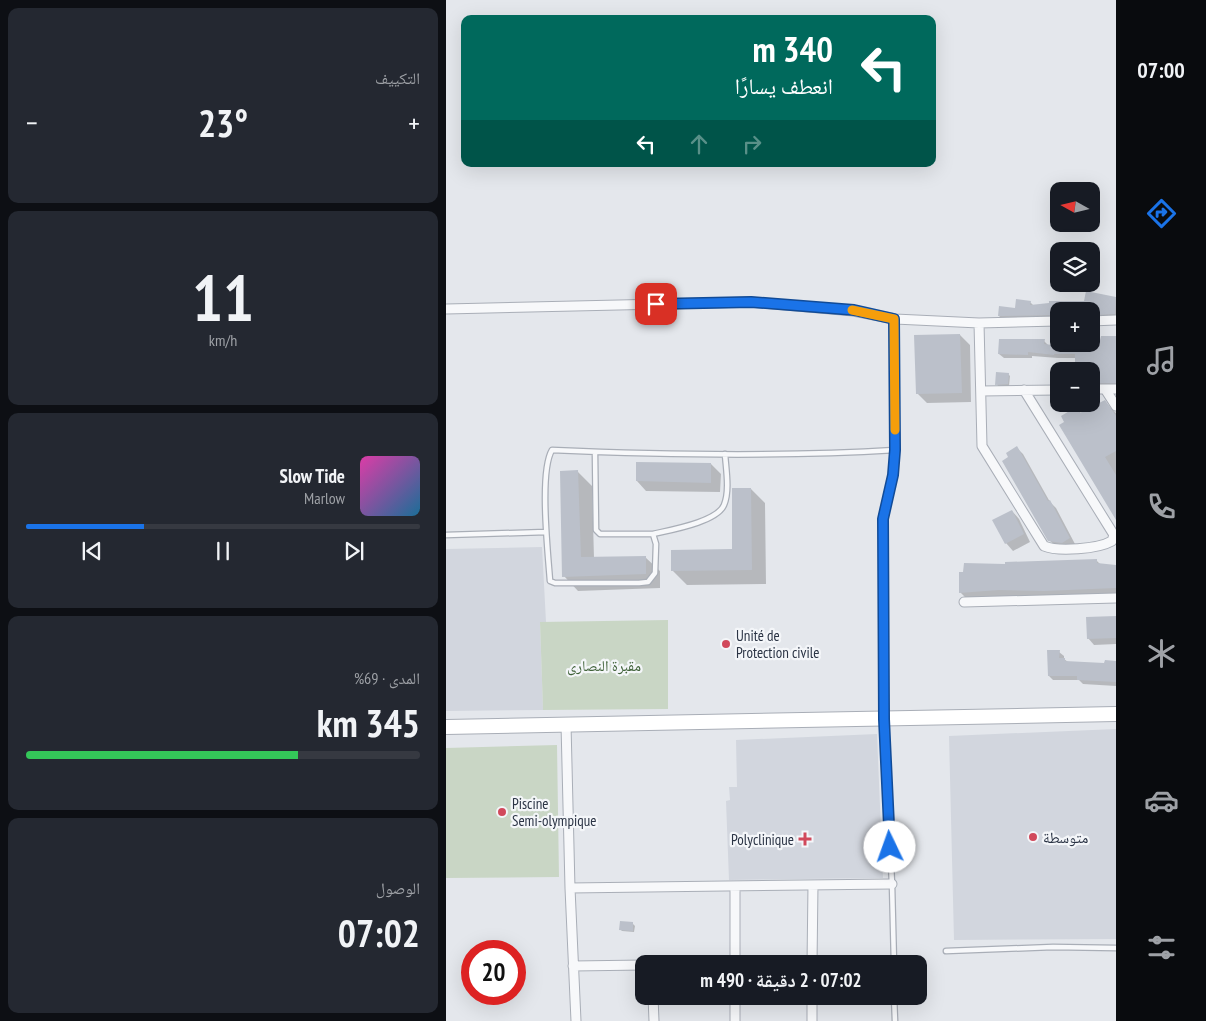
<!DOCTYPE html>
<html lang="ar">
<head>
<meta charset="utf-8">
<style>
	body { margin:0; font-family:"PT Sans Narrow","Noto Naskh Arabic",sans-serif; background:#242831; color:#f1f3f6; direction:rtl; height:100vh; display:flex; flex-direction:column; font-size:19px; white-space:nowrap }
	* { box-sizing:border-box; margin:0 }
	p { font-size:16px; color:#9ea1a6 }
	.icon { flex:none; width:28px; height:28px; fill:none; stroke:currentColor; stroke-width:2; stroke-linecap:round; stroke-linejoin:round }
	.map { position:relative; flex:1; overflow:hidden; direction:ltr }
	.sheet { display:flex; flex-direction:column; gap:8px; padding:8px; background:#0d0f14; width:446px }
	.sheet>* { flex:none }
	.top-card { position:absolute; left:15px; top:15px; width:475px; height:152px; border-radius:10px; box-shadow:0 5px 20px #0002; direction:rtl; background:#00695c; color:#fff; overflow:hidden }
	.needle { width:32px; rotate:278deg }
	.fabs { position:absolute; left:604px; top:182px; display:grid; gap:10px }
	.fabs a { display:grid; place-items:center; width:50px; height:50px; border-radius:10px; background:#171b24; box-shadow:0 5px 20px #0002; font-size:25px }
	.speed { position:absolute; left:15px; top:940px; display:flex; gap:10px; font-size:25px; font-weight:700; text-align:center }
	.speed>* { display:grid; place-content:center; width:65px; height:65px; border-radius:50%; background:#171b24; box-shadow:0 5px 20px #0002; line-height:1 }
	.speed .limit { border:8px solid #d22; background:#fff; color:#111 }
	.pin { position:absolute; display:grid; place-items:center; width:42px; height:42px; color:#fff; margin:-21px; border-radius:10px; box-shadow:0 2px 8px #0006 }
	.me { position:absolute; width:55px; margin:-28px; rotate:357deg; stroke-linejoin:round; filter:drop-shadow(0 0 4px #0008) }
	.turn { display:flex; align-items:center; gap:18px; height:105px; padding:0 20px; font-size:22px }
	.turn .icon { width:65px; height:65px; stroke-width:2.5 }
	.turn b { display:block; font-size:35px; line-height:42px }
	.lanes { display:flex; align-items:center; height:48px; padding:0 20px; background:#0003; justify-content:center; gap:25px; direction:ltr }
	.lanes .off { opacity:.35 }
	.big { font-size:38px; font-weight:700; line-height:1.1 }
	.sheet .widget { flex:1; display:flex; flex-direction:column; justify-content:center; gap:8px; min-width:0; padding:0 18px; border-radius:10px; background:#242831 }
	.sheet .dial { align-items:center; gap:0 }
	.dial b { font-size:65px; line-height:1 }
	.song { display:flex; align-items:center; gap:15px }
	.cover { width:60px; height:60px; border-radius:8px; background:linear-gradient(135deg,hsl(320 70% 55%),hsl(200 70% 35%)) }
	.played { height:5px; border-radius:2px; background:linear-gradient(90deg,#1a73e8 30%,#363941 30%) }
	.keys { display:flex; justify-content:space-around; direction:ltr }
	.heat { display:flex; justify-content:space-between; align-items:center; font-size:28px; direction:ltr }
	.charge { height:8px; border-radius:4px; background:linear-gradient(90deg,#34c759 69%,#363941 0) }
	.trip { position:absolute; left:189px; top:955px; width:292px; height:50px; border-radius:10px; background:#171b24; box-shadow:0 5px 20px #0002; font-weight:700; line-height:50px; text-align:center; direction:rtl }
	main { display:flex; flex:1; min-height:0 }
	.tabs { display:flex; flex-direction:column; width:90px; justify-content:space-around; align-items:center; background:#090b0e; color:#9ea1a6 }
	.tabs .icon { width:35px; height:35px }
	.tabs .on { color:#1a73e8 }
	.tabs b { font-size:22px; color:#f1f3f6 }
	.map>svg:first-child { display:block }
	.built { fill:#d2d6de }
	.green { fill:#c9d6c5 }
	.shadow { fill:#0003 }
	.building { fill:#bbc0ca }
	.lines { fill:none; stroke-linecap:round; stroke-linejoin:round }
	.service-casing { stroke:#a9aeb7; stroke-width:7 }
	.minor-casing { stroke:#a9aeb7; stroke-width:11 }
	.secondary-casing { stroke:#a9aeb7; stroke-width:16 }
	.service { stroke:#f7f8fa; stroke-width:4.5 }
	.minor { stroke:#f7f8fa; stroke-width:9 }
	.secondary { stroke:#fff; stroke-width:14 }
	.route-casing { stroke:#114b97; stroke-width:12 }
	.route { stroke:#1a73e8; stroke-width:9 }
	.slow { stroke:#f59e0b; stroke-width:9 }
	.poi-dot { fill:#d1495b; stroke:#f4f6f9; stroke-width:2 }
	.labels { text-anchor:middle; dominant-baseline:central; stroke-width:4.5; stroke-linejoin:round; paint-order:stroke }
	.poi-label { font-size:15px; fill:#2b3445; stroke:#f4f6f9; text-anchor:start }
	.park-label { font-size:15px; fill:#3f6138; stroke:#f4f6f9 }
</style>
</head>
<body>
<main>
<nav class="tabs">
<b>07:00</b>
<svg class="icon on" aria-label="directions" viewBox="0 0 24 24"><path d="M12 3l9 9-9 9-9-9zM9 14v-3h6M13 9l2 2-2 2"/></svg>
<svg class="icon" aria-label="music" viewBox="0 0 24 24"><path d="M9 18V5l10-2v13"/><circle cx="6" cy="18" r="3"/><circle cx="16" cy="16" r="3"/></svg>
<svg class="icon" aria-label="phone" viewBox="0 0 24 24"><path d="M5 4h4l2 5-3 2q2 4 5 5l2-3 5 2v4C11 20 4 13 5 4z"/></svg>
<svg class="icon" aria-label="climate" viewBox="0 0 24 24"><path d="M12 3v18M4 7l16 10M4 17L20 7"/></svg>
<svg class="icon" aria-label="car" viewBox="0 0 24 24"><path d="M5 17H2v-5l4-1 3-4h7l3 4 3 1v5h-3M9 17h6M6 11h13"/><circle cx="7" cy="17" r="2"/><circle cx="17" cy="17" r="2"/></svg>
<svg class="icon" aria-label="filters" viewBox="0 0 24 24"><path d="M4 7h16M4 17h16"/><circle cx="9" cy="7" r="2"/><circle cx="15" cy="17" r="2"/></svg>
</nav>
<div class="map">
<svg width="670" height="1021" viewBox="0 0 670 1021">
	<rect width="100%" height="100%" fill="#e4e7ec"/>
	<path class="built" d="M 96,547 L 100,622 L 94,622 L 97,710 L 0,711 L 0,549 Z
		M 670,729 L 670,939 L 508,940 L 503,736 Z
		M 431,734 L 437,878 L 283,880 L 280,801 L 284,800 L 283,787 L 291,787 L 290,740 Z"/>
	<path class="green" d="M 222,620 L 222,709 L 97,710 L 94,622 Z
		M 111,745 L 113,877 L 0,878 L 0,748 Z"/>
	<path class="shadow" d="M 670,299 L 670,318 L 645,322 L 645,311 L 612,311 L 612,319 L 558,321 L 553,316 L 584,302 L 588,306 Z
		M 514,335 L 524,345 L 525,402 L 481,403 L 471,393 Z
		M 670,338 L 670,386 L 645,388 L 645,371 L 630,371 L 630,358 L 612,358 L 586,356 L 586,358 L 558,358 L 553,354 L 598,341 L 602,345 L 617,347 L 618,344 L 645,344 L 645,340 L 655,341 Z
		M 562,374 L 564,376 L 563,386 L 552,386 L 551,384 Z
		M 658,401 L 670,413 L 670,517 L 620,422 L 630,408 L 635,413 Z
		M 571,448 L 577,454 L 604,502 L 610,508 L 629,544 L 623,548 L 610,546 L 603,540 L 564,458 Z
		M 265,464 L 275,474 L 274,492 L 200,491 L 191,481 Z
		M 132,472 L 146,486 L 148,558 L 199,557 L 214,571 L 214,588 L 132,591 L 118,576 Z
		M 305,489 L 319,503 L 320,584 L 241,585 L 226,570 L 288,551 Z
		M 566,511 L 573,519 L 584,542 L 567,551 L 560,543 Z
		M 650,560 L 655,565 L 670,566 L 670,595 L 521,599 L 514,592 L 560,565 Z
		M 670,617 L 670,644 L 648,645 L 642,638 Z
		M 613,652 L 618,656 L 618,659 L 622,662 L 659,664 L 670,662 L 670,686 L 637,684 L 633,680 L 607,680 L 603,676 Z
		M 187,924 L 189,926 L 188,932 L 176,931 L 174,929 Z"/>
	<path class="building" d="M 640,291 L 670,297 L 669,314 L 650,315 L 645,314 L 645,311 L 611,311 L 611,315 L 552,316 L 553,306 L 569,308 L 570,299 L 585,301 L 584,305 L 603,303 L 603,301 L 638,301 Z
		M 514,334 L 516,393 L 470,394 L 468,335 Z
		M 655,336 L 670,336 L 670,383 L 645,383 L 645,371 L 629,371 L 629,354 L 608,354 L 608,355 L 582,352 L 582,355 L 552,354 L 553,339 L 599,339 L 598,344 L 616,346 L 616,344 L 645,344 L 645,339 L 654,340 Z
		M 550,372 L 563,373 L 562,384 L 549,385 Z
		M 659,400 L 670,416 L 670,451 L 659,457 L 670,475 L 670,520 L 613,425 L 618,422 L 615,416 L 630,407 L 634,413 Z
		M 571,446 L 602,501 L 604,500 L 624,538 L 616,543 L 602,541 L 556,461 L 562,457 L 560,453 Z
		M 190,462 L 265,463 L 265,483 L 190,481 Z
		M 132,470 L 135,557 L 200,556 L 200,574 L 116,577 L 114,471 Z
		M 286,488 L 305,488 L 306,570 L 225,571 L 225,550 L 286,549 Z
		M 566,510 L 578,534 L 559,544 L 546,520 Z
		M 651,559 L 651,563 L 670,565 L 670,588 L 598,591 L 553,590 L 513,593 L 513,572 L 517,572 L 518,563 L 559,564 L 559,562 Z
		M 670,616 L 670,638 L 641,639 L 640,617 Z
		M 601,650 L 614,650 L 613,658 L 619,658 L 619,661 L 658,663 L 659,660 L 670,661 L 670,682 L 631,680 L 631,676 L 602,676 Z
		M 174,921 L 187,922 L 187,931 L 173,930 Z"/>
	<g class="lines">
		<g class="service-casing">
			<path id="service" d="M 149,452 L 150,530 L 154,534 L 207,534 L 210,544 L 209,573 L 202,582 L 193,583 L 109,583 L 104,581 C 102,553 93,472 106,450 C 220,455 335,457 449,450
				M 207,534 C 224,530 271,522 278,505 C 284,491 280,469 279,454
				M 0,535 L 100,532
				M 500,951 L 607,947 L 670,948
				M 448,964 L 446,884 L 438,719 L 437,519 L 447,475 L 449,450 L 449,319
				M 448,996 L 449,1021"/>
		</g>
		<g class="minor-casing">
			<path id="minor" d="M 0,309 L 305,302 L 407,311 L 449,319 L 533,323 L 612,321
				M 645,321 L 670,320
				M 533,323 L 536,446 L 598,546 C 612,552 652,549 666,541 L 668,535 L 578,390
				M 645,389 L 670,389
				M 659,389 L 670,406
				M 535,391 L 612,390
				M 518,602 L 670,598
				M 120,724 L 124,888
				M 289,964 L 289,886
				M 366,964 L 367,885
				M 127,966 L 198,965
				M 207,996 L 208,1021
				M 289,996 L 289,1021
				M 130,1021 L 124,888 L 446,884
				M 366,1021 L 366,996"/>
		</g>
		<g class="secondary-casing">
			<path id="secondary" d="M 0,727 L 670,714"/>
		</g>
		<use href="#service" class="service"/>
		<use href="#minor" class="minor"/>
		<use href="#secondary" class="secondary"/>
	</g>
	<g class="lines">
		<g class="route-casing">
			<path id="route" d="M 210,304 L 305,302 L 408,310 L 448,319 L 449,450 L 447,475 L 437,519 L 438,719 L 444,847"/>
		</g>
		<use href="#route" class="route"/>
		<path class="slow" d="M 406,310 L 448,319 L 449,430"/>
	</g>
	<g class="poi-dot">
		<circle cx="280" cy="644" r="5"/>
		<circle cx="56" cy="812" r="5"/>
		<circle cx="587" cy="837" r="5"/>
		<path d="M356.5 831.5h5v5h5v5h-5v5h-5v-5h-5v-5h5z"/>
	</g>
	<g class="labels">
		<g class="poi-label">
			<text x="290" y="635">Unité de<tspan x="290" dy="17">Protection civile</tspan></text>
			<text x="66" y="803">Piscine<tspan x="66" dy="17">Semi-olympique</tspan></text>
			<text x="597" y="837">متوسطة</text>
			<text x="348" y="839" text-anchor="end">Polyclinique</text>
		</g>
		<g class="park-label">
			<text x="158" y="665">مقبرة النصارى</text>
		</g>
	</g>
</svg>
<div class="fabs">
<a><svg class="needle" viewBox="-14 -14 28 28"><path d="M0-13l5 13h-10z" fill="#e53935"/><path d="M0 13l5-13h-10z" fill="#9ea1a6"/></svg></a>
<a><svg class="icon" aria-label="layers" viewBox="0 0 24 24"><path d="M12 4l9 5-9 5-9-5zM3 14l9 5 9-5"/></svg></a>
<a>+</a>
<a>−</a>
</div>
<div class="speed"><div class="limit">20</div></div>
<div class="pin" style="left:210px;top:304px;background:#d93025"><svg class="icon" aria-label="arrive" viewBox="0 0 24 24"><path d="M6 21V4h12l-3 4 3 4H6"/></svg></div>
<svg class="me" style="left:444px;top:847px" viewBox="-20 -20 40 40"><circle r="19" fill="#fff"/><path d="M0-13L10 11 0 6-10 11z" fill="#1a73e8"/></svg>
<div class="trip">07:02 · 2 دقيقة · 490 m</div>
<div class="top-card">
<div class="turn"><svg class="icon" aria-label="left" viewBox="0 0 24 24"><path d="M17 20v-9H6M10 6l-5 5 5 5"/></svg><div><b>340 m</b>انعطف يسارًا</div></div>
<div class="lanes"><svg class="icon" aria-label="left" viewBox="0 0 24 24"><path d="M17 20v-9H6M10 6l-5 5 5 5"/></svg><svg class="icon off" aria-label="ahead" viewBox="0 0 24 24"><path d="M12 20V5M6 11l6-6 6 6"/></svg><svg class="icon off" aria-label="right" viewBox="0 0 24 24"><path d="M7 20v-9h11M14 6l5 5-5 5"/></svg></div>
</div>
</div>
<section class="sheet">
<div class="widget"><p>التكييف</p>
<div class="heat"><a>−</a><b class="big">23°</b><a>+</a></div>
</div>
<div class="widget dial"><b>11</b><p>km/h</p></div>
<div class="widget">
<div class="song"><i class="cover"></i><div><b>Slow Tide</b><p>Marlow</p></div></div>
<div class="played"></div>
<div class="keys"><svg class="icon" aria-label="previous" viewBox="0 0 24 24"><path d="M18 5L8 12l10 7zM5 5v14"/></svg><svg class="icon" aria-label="pause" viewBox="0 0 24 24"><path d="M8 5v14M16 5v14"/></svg><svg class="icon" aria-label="next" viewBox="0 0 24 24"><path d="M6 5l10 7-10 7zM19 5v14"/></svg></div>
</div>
<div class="widget"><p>المدى · 69%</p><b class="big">345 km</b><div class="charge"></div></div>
<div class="widget"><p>الوصول</p><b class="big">07:02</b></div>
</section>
</main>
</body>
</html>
